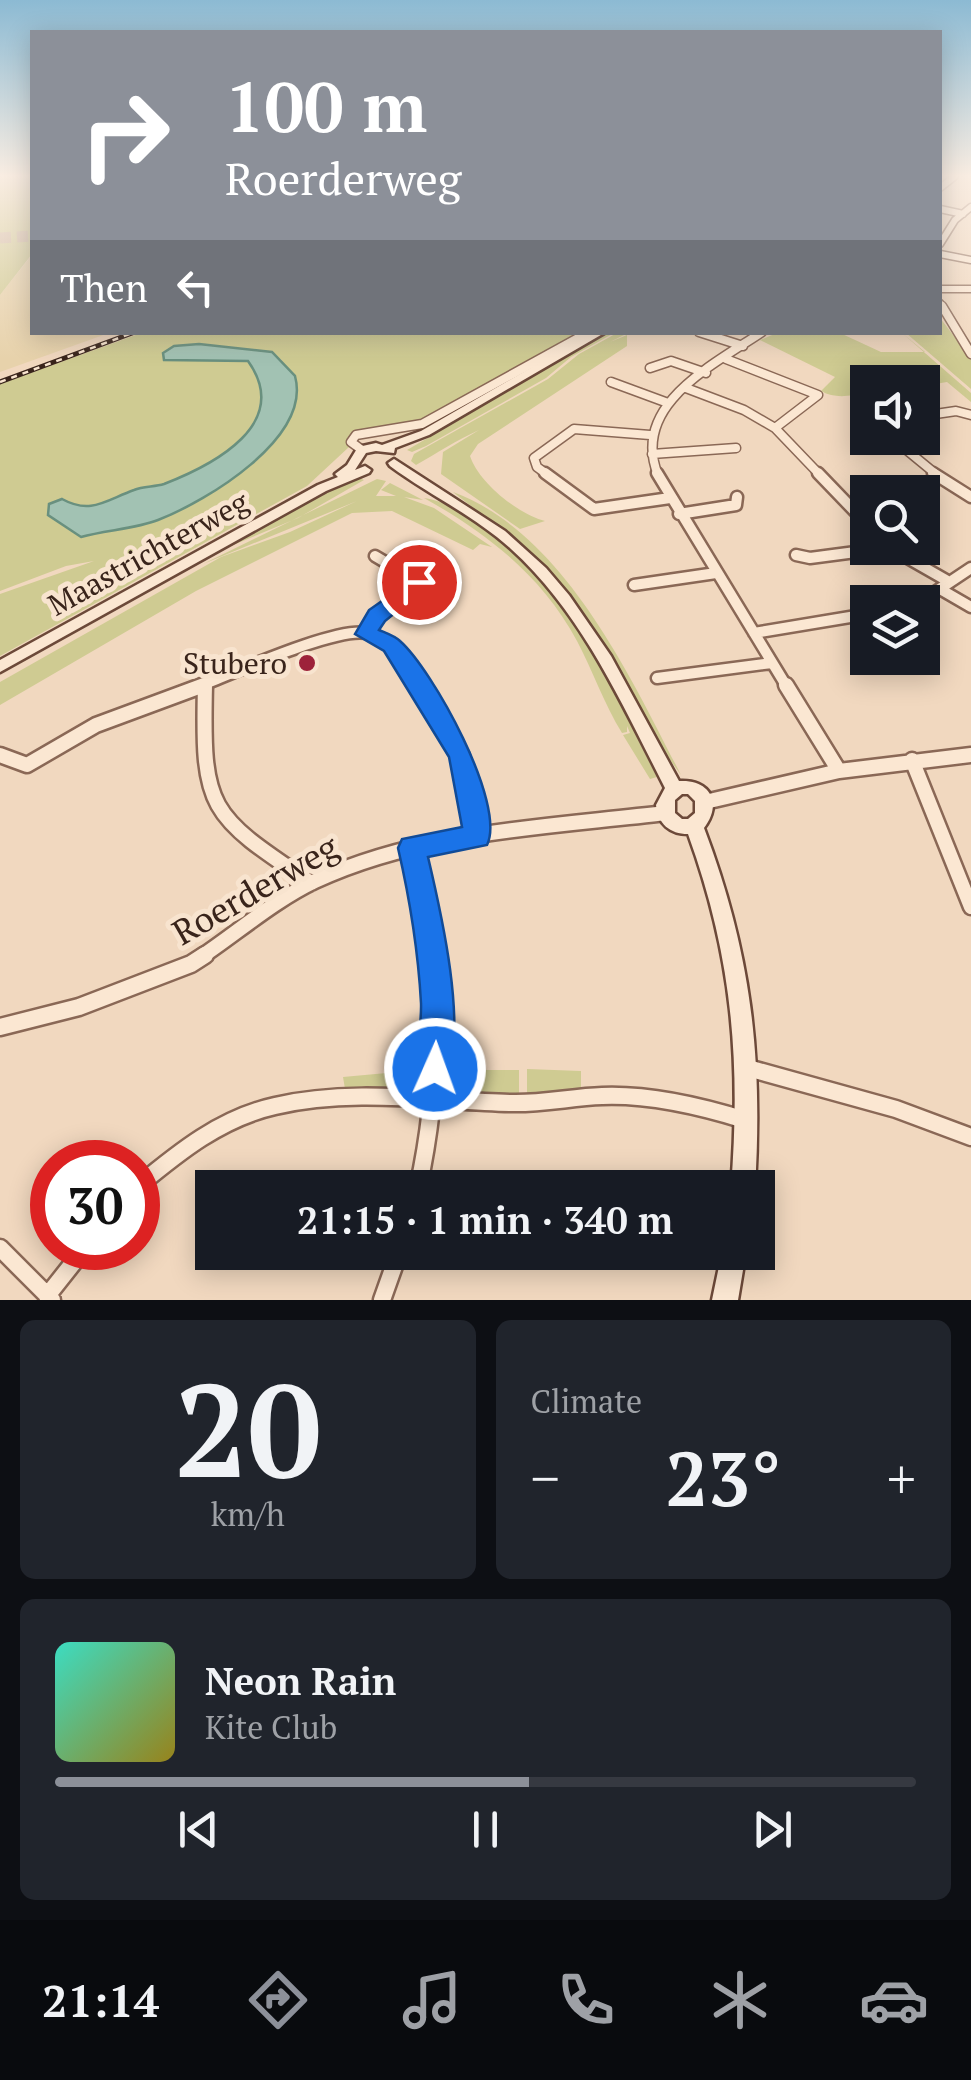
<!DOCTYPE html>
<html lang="en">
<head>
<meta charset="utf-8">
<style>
	body { margin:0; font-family:"PT Serif",serif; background:#20242c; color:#f1f3f6; height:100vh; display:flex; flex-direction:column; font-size:38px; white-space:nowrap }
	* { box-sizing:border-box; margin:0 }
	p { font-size:32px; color:#9ea1a6 }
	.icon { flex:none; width:55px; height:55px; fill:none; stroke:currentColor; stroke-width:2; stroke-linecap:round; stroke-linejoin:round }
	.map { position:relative; height:1300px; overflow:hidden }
	.side { display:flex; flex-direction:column; gap:20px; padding:20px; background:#0d0f14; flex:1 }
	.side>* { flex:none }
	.hud { position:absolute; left:30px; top:30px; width:912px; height:305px; border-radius:0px; box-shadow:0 5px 25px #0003; background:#8c9099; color:#fff; overflow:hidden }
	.buttons { position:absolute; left:850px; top:365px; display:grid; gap:20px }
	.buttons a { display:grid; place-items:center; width:90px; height:90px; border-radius:0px; background:#171b24; box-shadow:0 5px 25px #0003; font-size:50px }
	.speed { position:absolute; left:30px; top:1140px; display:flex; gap:20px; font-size:50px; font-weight:700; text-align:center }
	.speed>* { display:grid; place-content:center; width:130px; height:130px; border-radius:50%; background:#171b24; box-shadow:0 5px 25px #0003; line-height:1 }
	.speed .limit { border:15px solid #d22; background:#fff; color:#111 }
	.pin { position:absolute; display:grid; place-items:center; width:85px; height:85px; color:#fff; margin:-42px; border:5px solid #fff; border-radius:50%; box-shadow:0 2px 10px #0007 }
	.me { position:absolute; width:110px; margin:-55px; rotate:2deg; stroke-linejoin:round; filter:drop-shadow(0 0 8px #0008) }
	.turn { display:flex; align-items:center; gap:35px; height:210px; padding:0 30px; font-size:45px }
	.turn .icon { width:130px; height:130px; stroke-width:2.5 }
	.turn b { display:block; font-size:70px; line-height:85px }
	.then { display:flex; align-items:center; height:95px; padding:0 30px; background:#0003; gap:20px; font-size:38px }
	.big { font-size:75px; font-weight:600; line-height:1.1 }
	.side .tile { flex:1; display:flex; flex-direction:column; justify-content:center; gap:15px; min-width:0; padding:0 35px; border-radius:15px; background:#20242c }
	.side .dial { align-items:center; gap:0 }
	.dial b { font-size:130px; line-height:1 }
	.song { display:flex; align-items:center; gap:30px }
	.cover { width:120px; height:120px; border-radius:15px; background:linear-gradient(135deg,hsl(170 70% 55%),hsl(50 70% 35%)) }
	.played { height:10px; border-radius:5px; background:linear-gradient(90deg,#8c9099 55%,#363941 55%) }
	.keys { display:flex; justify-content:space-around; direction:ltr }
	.heat { display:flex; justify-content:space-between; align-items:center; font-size:55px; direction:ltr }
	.side .tiles { flex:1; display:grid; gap:20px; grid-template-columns:1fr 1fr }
	.tile:last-child { grid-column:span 2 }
	.trip { position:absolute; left:195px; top:1170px; width:580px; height:100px; border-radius:0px; background:#171b24; box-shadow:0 5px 25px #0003; font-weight:600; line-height:100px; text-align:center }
	.dock { display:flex; height:160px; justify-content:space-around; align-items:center; background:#090b0e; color:#9ea1a6 }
	.dock .icon { width:70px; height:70px }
	.dock .selected { color:#8c9099 }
	.dock b { font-size:45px; color:#f1f3f6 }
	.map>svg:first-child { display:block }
	.farmland { fill:#e7d2ab }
	.green { fill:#cfcb92; fill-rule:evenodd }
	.water { fill:#a2c2b3; stroke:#69907f; stroke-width:2.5 }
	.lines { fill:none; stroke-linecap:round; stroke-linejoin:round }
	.motorway-tunnel { stroke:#ccb49e; stroke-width:11; stroke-dasharray:11 6; stroke-linecap:butt }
	.minor-far4-casing { stroke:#8a6856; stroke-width:9 }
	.minor-far3-casing { stroke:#8a6856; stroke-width:11 }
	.minor-far2-casing { stroke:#8a6856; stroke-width:15 }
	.minor-far1-casing { stroke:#8a6856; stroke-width:19 }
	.minor-casing { stroke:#8a6856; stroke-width:21 }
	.secondary-casing { stroke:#6c4939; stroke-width:5 }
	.minor-far4 { stroke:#fbe7d2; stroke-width:6 }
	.minor-far3 { stroke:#fbe7d2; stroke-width:8 }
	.minor-far2 { stroke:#fbe7d2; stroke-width:10 }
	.minor-far1 { stroke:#fbe7d2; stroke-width:14 }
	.minor { stroke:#fbe7d2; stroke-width:16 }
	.secondary { fill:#fbe7d2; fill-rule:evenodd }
	.rail-casing { stroke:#39241b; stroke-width:5 }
	.rail { stroke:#f8e4cf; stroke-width:2.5; stroke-dasharray:6; stroke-linecap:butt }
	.route { fill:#1a73e8; stroke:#114b97; stroke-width:2.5 }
	.poi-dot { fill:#9d223a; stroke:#f8e4cf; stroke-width:4 }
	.labels { text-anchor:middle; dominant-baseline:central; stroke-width:10; stroke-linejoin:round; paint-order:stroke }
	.street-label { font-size:30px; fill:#39241b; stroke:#f8e4cf }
	.poi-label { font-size:30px; fill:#39241b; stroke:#f8e4cf; text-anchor:end }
	.near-street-label { font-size:35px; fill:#39241b; stroke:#f8e4cf }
</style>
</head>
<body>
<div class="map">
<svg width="971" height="1300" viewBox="0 0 971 1300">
	<rect width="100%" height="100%" fill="#f1d8bf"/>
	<path class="farmland" d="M 32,255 L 32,332 L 109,333 L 0,372 L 0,295 Z"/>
	<path class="green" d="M 0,177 L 32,177 L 32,254 L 0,295 Z
		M 940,318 L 971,358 L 971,389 L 906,333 L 940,332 Z
		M 141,333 L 584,333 L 419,422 L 353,433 L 347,438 L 349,447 L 307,486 L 0,656 L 0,594 L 94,561 L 66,566 L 0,591 L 0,384 ZM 174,346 L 281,359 L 296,403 C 289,416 283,432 273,444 C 233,493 142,521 81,537 L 78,507 C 88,506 100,507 109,503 C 119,500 127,492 137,489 C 144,487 153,488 160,485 C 213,470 291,424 248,361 L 179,361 L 163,353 Z
		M 608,333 L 614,333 L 571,357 L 546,378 L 426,446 L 412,452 L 407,450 Z
		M 617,333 L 628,333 L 610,342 L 627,335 L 627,346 L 478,444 L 470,456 C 479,483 518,514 545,521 L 520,529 L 441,474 L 443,452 L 479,430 C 457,440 437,453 416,465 L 411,461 L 414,454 L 548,379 L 579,354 Z
		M 777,333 L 840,333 L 881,352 L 925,352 L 902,333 L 971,393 L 971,402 L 947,382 L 923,386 L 922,382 L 868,382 L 867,393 C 849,396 835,399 821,391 L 835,377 L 760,340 Z
		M 354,476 L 364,480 L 298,518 L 207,556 Z
		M 377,479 L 386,481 L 376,496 L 396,496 L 381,490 L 390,483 L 423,500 L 404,497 L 434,508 L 492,547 L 480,544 L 473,550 L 392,511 L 352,513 L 196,591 L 0,705 L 0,682 L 221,557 L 290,532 L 357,501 L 203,564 Z
		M 453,492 C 564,533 630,676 681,775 L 647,728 L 591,627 L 563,588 L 523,547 Z
		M 424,498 C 447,501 468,516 486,529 C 572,590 613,692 657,777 L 650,779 L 623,735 L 630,733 L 627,726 L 627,732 L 622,733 C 604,704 593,671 577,641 C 542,576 487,533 424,498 Z
		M 527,1069 L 581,1071 L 581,1091 L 527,1096 Z
		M 419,1070 L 417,1092 L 345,1089 L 343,1077 Z
		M 450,1070 L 519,1070 L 519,1095 L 447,1093 Z"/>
	<path class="water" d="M 199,344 L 272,352 L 295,376 C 312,438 207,501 158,520 C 135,529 105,530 81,537 L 48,515 L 49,504 L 62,499 C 91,515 106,500 134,490 C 143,486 154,487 164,484 C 213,465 293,424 248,361 L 164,360 L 163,353 L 174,346 Z"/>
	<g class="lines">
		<path class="motorway-tunnel" d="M 0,238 L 32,236"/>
		<g class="minor-far4-casing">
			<path id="minor-far4" d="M 940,188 L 954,177
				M 940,209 L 963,214
				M 940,244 L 955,220 L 971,207
				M 940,254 L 971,260
				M 940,289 L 971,289
				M 940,303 L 943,309"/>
		</g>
		<g class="minor-far3-casing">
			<path id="minor-far3" d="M 942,306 L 971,354
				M 699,332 L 743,346
				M 726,359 L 818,395 L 775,428
				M 650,368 L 671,361 L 706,373
				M 611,382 L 668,403
				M 686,388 L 744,410 L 775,428 L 820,475
				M 922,416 L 956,411 L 971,415
				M 892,438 L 937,475
				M 362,450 L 351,442 L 356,435 L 422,424 L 589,332
				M 652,454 L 736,448
				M 548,475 L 537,467 L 534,458 L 574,429 L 650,435
				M 658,475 C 630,405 713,365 762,332"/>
		</g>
		<g class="minor-far2-casing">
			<path id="minor-far2" d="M 545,473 L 594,509 L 670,498
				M 657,473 L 787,687
				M 818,473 L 868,525
				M 933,473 L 971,497
				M 679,514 L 736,505 L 737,497
				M 890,548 L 946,580
				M 796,555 L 810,558 L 886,548
				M 634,585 L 716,573
				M 940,589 L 971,607
				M 920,602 L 971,568
				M 366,633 L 376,616 L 419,582 L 375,556
				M 754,633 L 868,614
				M 657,678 L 772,663
				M 197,687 C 232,674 335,627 366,633 C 393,639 405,666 418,687"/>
		</g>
		<g class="minor-far1-casing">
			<path id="minor-far1" d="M 205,685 C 202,810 208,814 311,883
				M 417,685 L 462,756 L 477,836
				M 786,685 L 839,771
				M 0,755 L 27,765 L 96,725 L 204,685
				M 912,760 L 971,907
				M 705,802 L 839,771 L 971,755
				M 411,848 L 431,957
				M 201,957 C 238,932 275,900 315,881 C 422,831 549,827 665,813"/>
		</g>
		<g class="minor-casing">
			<path id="minor" d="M 0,1027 L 79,1007 L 191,964 L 205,955
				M 748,1068 L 896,1109 L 971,1137
				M 138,1186 C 179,1152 221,1118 275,1106 C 352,1088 433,1101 511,1103 C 542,1104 572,1097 602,1096 C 650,1094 700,1106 745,1120
				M 418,1188 C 435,1110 440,1034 430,955
				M 0,1248 L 52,1300
				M 47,1296 L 85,1248
				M 382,1300 L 399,1252"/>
		</g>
		<g class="secondary-casing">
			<path id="secondary" d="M 593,332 L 606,332 L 429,435 L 395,448 L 394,453 L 376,451 L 366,453 L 355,470 L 365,466 L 371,470 L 369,473 L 326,491 L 0,672 L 0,660 L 318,485 L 338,477 L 335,474 L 347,465 L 358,447 L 376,443 L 382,445 L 421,431 Z
				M 394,459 L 505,531 L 546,568 L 569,595 L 611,656 L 679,781 C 710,779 723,803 704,828 C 751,952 763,1056 755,1188 L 731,1188 C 741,1060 732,955 688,834 C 670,834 658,824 656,805 L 665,788 C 622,704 582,613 511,549 C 475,516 429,495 390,466 L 388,463 ZM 682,794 L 688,794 L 695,801 L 695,813 L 688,819 L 682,819 L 675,813 L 675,800 Z
				M 722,1252 L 746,1252 L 738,1300 L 712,1300 Z"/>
		</g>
		<use href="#minor-far4" class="minor-far4"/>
		<use href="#minor-far3" class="minor-far3"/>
		<use href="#minor-far2" class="minor-far2"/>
		<use href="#minor-far1" class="minor-far1"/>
		<use href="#minor" class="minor"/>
		<use href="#secondary" class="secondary"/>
		<g class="rail-casing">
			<path id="rail" d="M 0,382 L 135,332"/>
		</g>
		<use href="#rail" class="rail"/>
	</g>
	<linearGradient id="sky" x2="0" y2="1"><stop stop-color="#8cbad3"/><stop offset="0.49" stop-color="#f9ede2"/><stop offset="1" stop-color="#f9ede2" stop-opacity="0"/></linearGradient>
	<rect width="971" height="359" fill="url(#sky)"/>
	<path class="route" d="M 419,575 L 427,577 L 430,582 L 427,587 L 385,621 L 379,630 C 386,633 395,636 400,641 C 432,669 507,804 487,845 L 428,857 C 441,912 468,1028 446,1080 L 435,1085 L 423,1080 C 413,1057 422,1028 421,1003 C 418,949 410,900 398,848 L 402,839 L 462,827 L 449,757 L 384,651 L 355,634 L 369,610 Z"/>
	<circle class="poi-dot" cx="307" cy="663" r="10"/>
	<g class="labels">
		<g class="street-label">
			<text transform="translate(148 553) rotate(-29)">Maastrichterweg</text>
		</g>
		<g class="poi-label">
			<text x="287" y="663">Stubero</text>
		</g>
		<g class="near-street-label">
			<text transform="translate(255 889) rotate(-30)">Roerderweg</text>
		</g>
	</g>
</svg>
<div class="buttons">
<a><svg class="icon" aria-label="sound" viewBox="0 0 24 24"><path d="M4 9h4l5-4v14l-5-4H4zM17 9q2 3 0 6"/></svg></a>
<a><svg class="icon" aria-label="search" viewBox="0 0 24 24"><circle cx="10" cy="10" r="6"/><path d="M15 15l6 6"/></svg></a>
<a><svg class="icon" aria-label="layers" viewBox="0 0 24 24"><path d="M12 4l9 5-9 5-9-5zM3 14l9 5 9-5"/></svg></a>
</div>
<div class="speed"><div class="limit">30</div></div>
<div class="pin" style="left:419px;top:582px;background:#d93025"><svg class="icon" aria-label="arrive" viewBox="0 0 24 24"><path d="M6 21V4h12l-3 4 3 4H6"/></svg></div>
<svg class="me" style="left:435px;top:1069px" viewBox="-20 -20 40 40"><circle r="17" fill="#1a73e8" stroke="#fff" stroke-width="3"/><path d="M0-11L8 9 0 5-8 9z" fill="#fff"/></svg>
<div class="trip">21:15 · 1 min · 340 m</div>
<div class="hud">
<div class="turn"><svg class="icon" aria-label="right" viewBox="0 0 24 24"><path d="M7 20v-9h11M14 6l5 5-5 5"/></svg><div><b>100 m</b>Roerderweg</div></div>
<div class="then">Then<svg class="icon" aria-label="left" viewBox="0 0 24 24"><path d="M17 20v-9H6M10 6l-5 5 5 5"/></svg></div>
</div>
</div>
<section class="side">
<div class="tiles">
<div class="tile dial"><b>20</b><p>km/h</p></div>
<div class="tile"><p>Climate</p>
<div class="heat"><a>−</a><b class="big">23°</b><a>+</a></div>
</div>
<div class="tile">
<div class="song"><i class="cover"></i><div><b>Neon Rain</b><p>Kite Club</p></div></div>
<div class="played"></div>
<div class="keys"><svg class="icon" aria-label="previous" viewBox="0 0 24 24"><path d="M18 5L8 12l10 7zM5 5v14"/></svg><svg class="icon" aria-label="pause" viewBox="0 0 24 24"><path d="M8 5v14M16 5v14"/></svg><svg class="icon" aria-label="next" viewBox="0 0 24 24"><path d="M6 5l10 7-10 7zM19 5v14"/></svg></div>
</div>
</div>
</section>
<nav class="dock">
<b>21:14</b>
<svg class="icon selected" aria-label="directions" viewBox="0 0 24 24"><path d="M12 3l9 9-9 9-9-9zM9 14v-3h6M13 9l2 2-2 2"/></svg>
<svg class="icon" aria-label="music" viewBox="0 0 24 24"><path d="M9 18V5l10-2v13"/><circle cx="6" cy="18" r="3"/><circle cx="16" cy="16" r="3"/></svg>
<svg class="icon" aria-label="phone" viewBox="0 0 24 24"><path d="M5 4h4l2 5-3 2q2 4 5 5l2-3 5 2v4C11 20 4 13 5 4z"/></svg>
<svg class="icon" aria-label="climate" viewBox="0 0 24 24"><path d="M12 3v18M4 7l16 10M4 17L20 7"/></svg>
<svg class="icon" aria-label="car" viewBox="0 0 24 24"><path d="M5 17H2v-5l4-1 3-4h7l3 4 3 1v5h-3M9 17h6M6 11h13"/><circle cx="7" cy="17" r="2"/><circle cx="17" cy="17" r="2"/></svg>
</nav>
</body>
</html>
